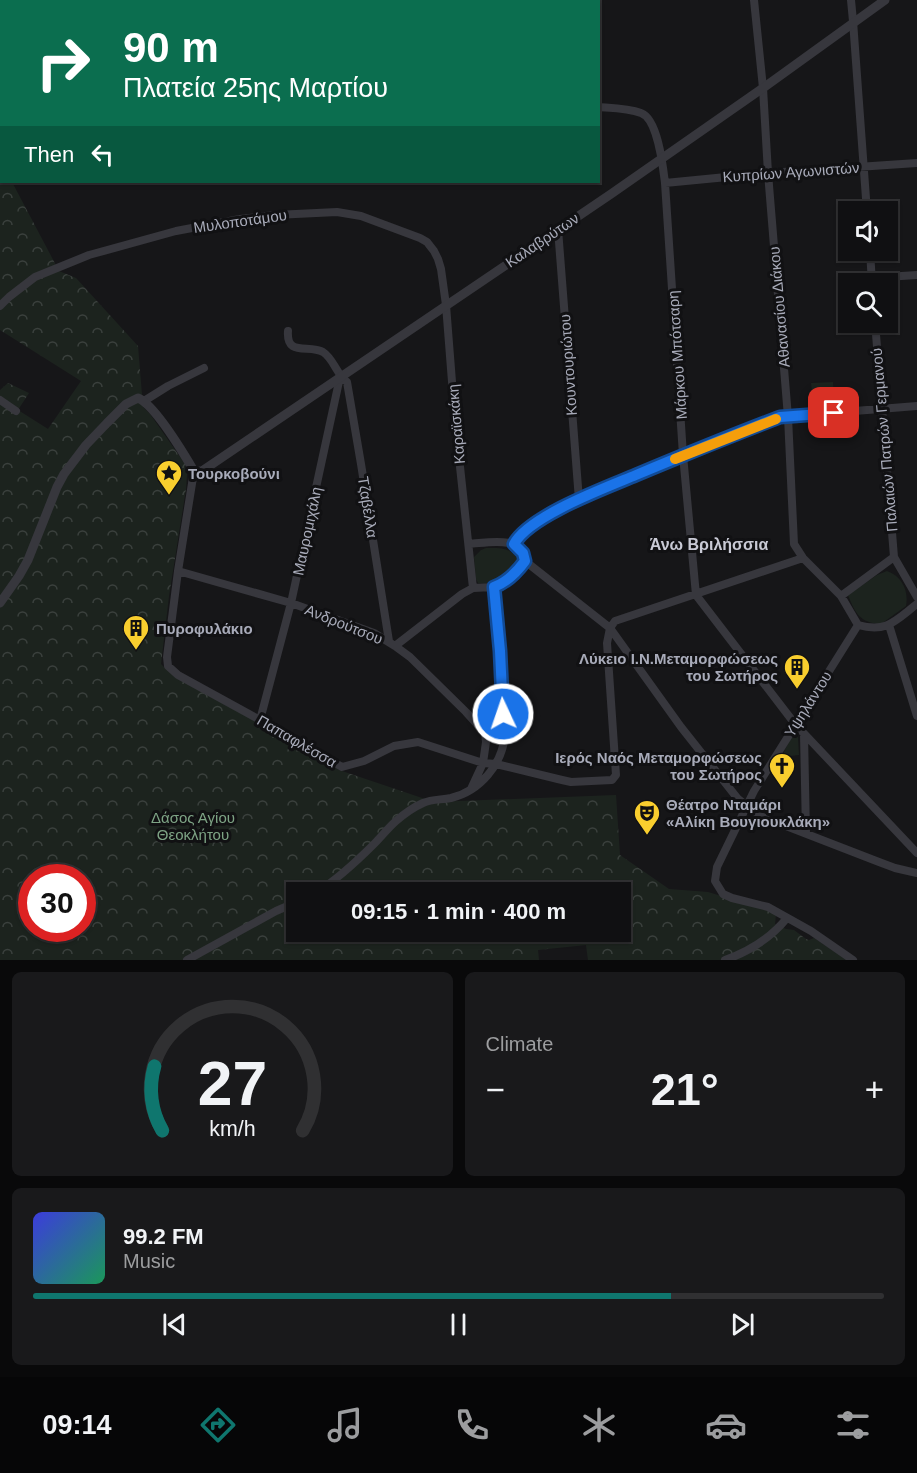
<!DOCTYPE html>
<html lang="en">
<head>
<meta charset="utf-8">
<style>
	body { margin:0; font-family:Arial,sans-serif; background:#19191b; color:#f1f3f6; height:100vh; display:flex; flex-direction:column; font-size:22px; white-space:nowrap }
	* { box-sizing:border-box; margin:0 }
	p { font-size:20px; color:#9c9d9f }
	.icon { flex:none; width:33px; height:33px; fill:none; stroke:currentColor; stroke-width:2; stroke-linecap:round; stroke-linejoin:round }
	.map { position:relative; height:960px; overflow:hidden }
	.panel { display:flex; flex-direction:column; gap:12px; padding:12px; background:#09090a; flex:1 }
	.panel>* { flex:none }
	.guide { position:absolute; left:0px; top:0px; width:600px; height:183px; box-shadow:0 2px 4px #0004,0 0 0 2px #303032; background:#0b6e4f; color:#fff; overflow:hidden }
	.fabs { position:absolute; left:838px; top:201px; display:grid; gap:12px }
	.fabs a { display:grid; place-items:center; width:60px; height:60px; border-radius:0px; background:#101012; box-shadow:0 2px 4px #0004,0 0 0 2px #303032; font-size:30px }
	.speed { position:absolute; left:18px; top:864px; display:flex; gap:12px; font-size:30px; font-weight:700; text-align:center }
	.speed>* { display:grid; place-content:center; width:78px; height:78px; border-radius:50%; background:#101012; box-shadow:0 2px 4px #0004,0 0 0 2px #303032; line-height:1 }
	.speed .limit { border:9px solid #d22; background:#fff; color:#111 }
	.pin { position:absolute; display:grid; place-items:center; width:51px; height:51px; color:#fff; margin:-26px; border-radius:12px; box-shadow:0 3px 9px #0006 }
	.me { position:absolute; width:66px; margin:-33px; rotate:357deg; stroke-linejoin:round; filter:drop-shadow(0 0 4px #0008) }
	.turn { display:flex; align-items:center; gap:21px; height:126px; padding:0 24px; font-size:27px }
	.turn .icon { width:78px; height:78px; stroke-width:2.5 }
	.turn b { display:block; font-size:42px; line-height:51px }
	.then { display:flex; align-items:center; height:57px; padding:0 24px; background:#0003; gap:12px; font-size:22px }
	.big { font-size:45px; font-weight:600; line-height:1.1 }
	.panel .widget { flex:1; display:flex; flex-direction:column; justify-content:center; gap:9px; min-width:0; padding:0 21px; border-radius:9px; background:#19191b }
	.panel .dial { align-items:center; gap:0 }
	.dial svg { height:156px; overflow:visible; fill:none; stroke:#303032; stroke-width:7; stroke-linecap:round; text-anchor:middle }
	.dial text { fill:#f1f3f6; stroke:none }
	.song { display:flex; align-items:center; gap:18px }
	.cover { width:72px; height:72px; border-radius:9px; background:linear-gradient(135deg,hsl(240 70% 55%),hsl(150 70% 35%)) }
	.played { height:6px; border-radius:3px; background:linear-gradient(90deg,#0f766e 75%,#303032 75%) }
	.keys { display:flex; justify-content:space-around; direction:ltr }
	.heat { display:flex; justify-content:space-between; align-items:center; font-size:33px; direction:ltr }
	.panel .tiles { flex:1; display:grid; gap:12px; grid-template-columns:1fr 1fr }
	.widget:last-child { grid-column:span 2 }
	.trip { position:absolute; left:286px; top:882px; width:345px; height:60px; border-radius:0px; background:#101012; box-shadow:0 2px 4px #0004,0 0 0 2px #303032; font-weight:600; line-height:60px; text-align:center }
	.dock { display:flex; height:96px; justify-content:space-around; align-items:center; background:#060607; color:#9c9d9f }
	.dock .icon { width:42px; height:42px }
	.dock .on { color:#0f766e }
	.dock b { font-size:27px; color:#f1f3f6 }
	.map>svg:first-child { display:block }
	.forest { fill:url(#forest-crowns); fill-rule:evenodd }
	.park { fill:#1c231e }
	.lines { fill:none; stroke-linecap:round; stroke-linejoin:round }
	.minor { stroke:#37373d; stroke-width:8 }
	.tertiary { stroke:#37373d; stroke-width:9 }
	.route-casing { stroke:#114b97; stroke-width:15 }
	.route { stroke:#1a73e8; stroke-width:10 }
	.slow { stroke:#f59e0b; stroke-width:10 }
	.labels { text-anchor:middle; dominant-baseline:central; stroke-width:6; stroke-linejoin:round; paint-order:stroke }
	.street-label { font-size:15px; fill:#a8abb9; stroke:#111113 }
	.poi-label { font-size:15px; font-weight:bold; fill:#a8abb9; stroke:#111113; text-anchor:start }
	.park-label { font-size:15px; fill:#7ea485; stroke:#111113 }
	.neighbourhood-label { font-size:16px; font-weight:bold; fill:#c9cad5; stroke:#111113 }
</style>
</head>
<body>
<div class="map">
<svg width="917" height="960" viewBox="0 0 917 960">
	<defs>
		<pattern id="forest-crowns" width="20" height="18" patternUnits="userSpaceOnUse" patternTransform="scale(1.5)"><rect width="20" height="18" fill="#1c231e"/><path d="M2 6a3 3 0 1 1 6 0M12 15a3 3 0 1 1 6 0" fill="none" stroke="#3a403d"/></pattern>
	</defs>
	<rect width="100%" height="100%" fill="#161618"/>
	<path class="forest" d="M 0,157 L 1,160 L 2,182 L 12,182 L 59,271 L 76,278 L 138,346 L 143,407 L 150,414 L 185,464 L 187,474 L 186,489 L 169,596 L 161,664 L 167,670 L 321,755 L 339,770 L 434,802 L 616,795 L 620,855 L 669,889 L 708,892 L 764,909 L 776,914 L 775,924 L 786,929 L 794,930 L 806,939 L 809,940 L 814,938 L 847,960 L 588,960 L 586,945 L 538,950 L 539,960 L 0,960 L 0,390 L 8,383 L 29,393 L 18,410 L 48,429 L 81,381 L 0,330 ZM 32,878 L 82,878 L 82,928 L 32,928 ZM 297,892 L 621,892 L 621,932 L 297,932 Z"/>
	<path class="park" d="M 833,382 L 835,409 L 814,411 L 811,383 Z
		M 486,548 C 500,548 510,547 518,559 C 512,575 495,586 478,583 L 476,579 L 474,557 L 481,550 Z
		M 887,571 C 902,576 909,591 906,606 L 881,624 C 860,623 855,613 848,595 L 877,575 Z
		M 798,737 L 799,755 L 781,757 L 791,738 Z"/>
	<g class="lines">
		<path class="minor" d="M 754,0 L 763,88 L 768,173 L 788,417 L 794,544 L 803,558 L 841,596 L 858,625 C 887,633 895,621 917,604
			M 851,0 L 853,21 L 867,212
			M 62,2 L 62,0
			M 0,49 L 2,49
			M 598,107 C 612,108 628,108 641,113 C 658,119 663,167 665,183 L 683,455 L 696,595 L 795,724 L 917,853
			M 0,150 L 2,151
			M 665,183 L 768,173 L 917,163
			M 558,229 L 579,500
			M 870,250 L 872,284
			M 871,278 L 917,275
			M 0,306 L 9,297 L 35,277 L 89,255 L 176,231 L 240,219 L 275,215 L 337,212 L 361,216 L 420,238 L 427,242 L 434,251 L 438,259 L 441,269 L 446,305 L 455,420 L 473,588 C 480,587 487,588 494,587 C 506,584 518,571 525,561 C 521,534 487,543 469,544
			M 875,322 L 894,557
			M 288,331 C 286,357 309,344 323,352 C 334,359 336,374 347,382 L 361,464 L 389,641
			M 0,400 L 16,411
			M 144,401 L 168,386 L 204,368
			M 194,471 L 178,571 L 167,657 L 168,666 L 178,675 L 260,720 L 342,767 L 364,761 L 394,746 L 418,742 L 483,763 L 496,764 L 562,780 L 571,782 L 612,780 L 616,775 L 607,643 L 610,628 L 615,621 L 803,558
			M 514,545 C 529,516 605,488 636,475 C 679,457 723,439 767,421 L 780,417 L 917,406
			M 525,561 L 610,628 L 681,727 L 738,799 L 760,816 L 879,862 L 895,868 L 917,873
			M 178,571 L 291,603 L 374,633 L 395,646 L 410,657 L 466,712 L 485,733 L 486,742 L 483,763 L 471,789
			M 841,596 L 894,557 L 917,597
			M 889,625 L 917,716
			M 395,646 L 462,594 L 473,588
			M 260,720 L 291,603 L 340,377
			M 804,734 L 806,833
			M 317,892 C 338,879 356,862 374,844 C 381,837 388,828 396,821 C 404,814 414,807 423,803 C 432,799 441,800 451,798 C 480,791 502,765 505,735 L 500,651 L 494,587
			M 187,960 L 276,911 L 297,902
			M 725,960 C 750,951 770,939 787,918
			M 853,960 L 811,931 L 768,907 L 732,898 L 723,894 L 715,881 L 717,867 L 754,791 L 858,625"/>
		<path class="tertiary" d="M 0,603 L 19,576 L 28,560 L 57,487 L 64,474 L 86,445 L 107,423 L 126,404 L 138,398 C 155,405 184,454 194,471 L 202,471 L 611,194 L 763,88 L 885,0"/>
	</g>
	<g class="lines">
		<g class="route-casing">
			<path id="route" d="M 503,714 L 500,651 L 494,587 C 507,582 517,572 525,561 L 523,553 L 514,544 C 529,516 605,488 636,475 C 679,457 723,439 767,422 L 780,417 L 834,413"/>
		</g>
		<use href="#route" class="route"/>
		<path class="slow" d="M 675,459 L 776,419"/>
	</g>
	<defs>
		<g id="sight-pin" transform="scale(1.35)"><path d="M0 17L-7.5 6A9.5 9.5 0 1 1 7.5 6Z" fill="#f9ce2e" stroke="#111113"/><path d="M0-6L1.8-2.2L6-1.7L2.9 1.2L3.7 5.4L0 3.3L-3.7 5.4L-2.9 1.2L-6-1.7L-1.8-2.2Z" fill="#111"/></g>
		<g id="building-pin" transform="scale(1.35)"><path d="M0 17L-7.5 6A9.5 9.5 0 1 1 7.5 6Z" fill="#f9ce2e" stroke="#111113"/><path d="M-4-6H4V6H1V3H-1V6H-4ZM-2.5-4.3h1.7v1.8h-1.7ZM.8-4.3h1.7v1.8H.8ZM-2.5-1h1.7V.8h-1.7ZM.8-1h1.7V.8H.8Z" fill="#111"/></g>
		<g id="church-pin" transform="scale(1.35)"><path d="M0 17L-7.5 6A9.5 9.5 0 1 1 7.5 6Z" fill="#f9ce2e" stroke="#111113"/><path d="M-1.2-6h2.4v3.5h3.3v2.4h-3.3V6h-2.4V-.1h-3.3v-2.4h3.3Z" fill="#111"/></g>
		<g id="theatre-pin" transform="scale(1.35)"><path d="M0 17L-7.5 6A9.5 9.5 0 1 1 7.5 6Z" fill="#f9ce2e" stroke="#111113"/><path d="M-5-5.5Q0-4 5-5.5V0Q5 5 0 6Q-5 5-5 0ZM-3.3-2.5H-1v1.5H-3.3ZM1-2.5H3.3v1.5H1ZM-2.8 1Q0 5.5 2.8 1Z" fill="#111"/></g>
	</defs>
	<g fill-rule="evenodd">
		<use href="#sight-pin" x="169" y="473"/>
		<use href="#building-pin" x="136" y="628"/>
		<use href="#building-pin" x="797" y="667"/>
		<use href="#church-pin" x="782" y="766"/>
		<use href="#theatre-pin" x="647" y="813"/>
	</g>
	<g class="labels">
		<g class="street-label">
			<text transform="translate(791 172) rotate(-4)">Κυπρίων Αγωνιστών</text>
			<text transform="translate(240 221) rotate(-8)">Μυλοποτάμου</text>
			<text transform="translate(542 240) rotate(-34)">Καλαβρύτων</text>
			<text transform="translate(779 307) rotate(-95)">Αθανασίου Διάκου</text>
			<text transform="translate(677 355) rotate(-94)">Μάρκου Μπότσαρη</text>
			<text transform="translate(568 365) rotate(-94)">Κουντουριώτου</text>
			<text transform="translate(456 424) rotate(-95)">Καραϊσκάκη</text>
			<text transform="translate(884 440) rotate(-95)">Παλαιών Πατρών Γερμανού</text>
			<text transform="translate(368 507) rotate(81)">Τζαβέλλα</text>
			<text transform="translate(307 531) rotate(-78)">Μαυρομιχάλη</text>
			<text transform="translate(344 624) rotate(22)">Ανδρούτσου</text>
			<text transform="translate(808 704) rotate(-58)">Υψηλάντου</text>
			<text transform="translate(297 741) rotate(30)">Παπαφλέσσα</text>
		</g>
		<g class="poi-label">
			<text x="188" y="473">Τουρκοβούνι</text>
			<text x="156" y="628">Πυροφυλάκιο</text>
			<text x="778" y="658" text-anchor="end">Λύκειο Ι.Ν.Μεταμορφώσεως<tspan x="778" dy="17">του Σωτήρος</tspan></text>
			<text x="762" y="757" text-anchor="end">Ιερός Ναός Μεταμορφώσεως<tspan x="762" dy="17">του Σωτήρος</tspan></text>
			<text x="666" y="804">Θέατρο Νταμάρι<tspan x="666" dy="17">«Αλίκη Βουγιουκλάκη»</tspan></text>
		</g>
		<g class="park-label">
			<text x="193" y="817">Δάσος Αγίου<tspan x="193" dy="17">Θεοκλήτου</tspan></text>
		</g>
		<g class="neighbourhood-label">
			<text x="709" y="544">Άνω Βριλήσσια</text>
		</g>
	</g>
</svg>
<div class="fabs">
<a><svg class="icon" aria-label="sound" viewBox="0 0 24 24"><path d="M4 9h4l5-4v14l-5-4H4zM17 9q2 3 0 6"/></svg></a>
<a><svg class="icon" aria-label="search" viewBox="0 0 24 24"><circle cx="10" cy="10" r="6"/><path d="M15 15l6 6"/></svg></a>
</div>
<div class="speed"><div class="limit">30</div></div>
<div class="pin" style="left:834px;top:413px;background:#d93025"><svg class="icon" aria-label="arrive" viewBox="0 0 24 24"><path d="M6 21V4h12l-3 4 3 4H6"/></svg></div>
<svg class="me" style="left:503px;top:714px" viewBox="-20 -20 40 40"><circle r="17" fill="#1a73e8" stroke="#fff" stroke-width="3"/><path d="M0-11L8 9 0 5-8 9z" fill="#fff"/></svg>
<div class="trip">09:15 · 1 min · 400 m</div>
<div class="guide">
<div class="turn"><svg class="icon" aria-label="right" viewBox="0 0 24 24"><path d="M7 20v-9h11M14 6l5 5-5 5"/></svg><div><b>90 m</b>Πλατεία 25ης Μαρτίου</div></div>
<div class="then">Then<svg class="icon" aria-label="left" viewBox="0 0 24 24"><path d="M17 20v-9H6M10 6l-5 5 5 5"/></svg></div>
</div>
</div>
<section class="panel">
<div class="tiles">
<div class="widget dial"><svg viewBox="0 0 100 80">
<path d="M14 69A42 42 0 1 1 86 69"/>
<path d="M14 69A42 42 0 0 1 10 36" stroke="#0f766e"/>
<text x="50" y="56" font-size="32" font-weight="700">27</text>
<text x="50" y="72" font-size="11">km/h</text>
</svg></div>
<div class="widget"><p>Climate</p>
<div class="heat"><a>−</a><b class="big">21°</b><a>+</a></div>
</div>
<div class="widget">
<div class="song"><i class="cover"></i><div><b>99.2 FM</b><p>Music</p></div></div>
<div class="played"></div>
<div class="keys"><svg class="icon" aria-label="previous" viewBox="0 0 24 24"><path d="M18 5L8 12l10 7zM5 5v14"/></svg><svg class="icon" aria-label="pause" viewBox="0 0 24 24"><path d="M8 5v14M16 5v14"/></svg><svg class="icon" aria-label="next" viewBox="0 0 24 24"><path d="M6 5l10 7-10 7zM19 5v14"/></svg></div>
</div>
</div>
</section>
<nav class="dock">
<b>09:14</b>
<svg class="icon on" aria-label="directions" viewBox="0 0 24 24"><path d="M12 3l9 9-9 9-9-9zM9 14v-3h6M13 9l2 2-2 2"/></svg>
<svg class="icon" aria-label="music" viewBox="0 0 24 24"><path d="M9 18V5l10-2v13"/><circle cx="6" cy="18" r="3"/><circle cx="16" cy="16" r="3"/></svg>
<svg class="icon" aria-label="phone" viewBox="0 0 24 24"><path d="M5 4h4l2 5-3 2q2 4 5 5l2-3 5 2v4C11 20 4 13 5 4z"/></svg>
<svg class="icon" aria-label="climate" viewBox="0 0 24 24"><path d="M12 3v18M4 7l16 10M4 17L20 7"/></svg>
<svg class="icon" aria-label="car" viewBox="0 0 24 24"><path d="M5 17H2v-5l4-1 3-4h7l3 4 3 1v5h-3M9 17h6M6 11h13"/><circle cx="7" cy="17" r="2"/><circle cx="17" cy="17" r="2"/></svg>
<svg class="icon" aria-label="filters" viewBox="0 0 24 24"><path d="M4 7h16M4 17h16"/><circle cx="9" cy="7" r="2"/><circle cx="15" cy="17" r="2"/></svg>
</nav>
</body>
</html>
